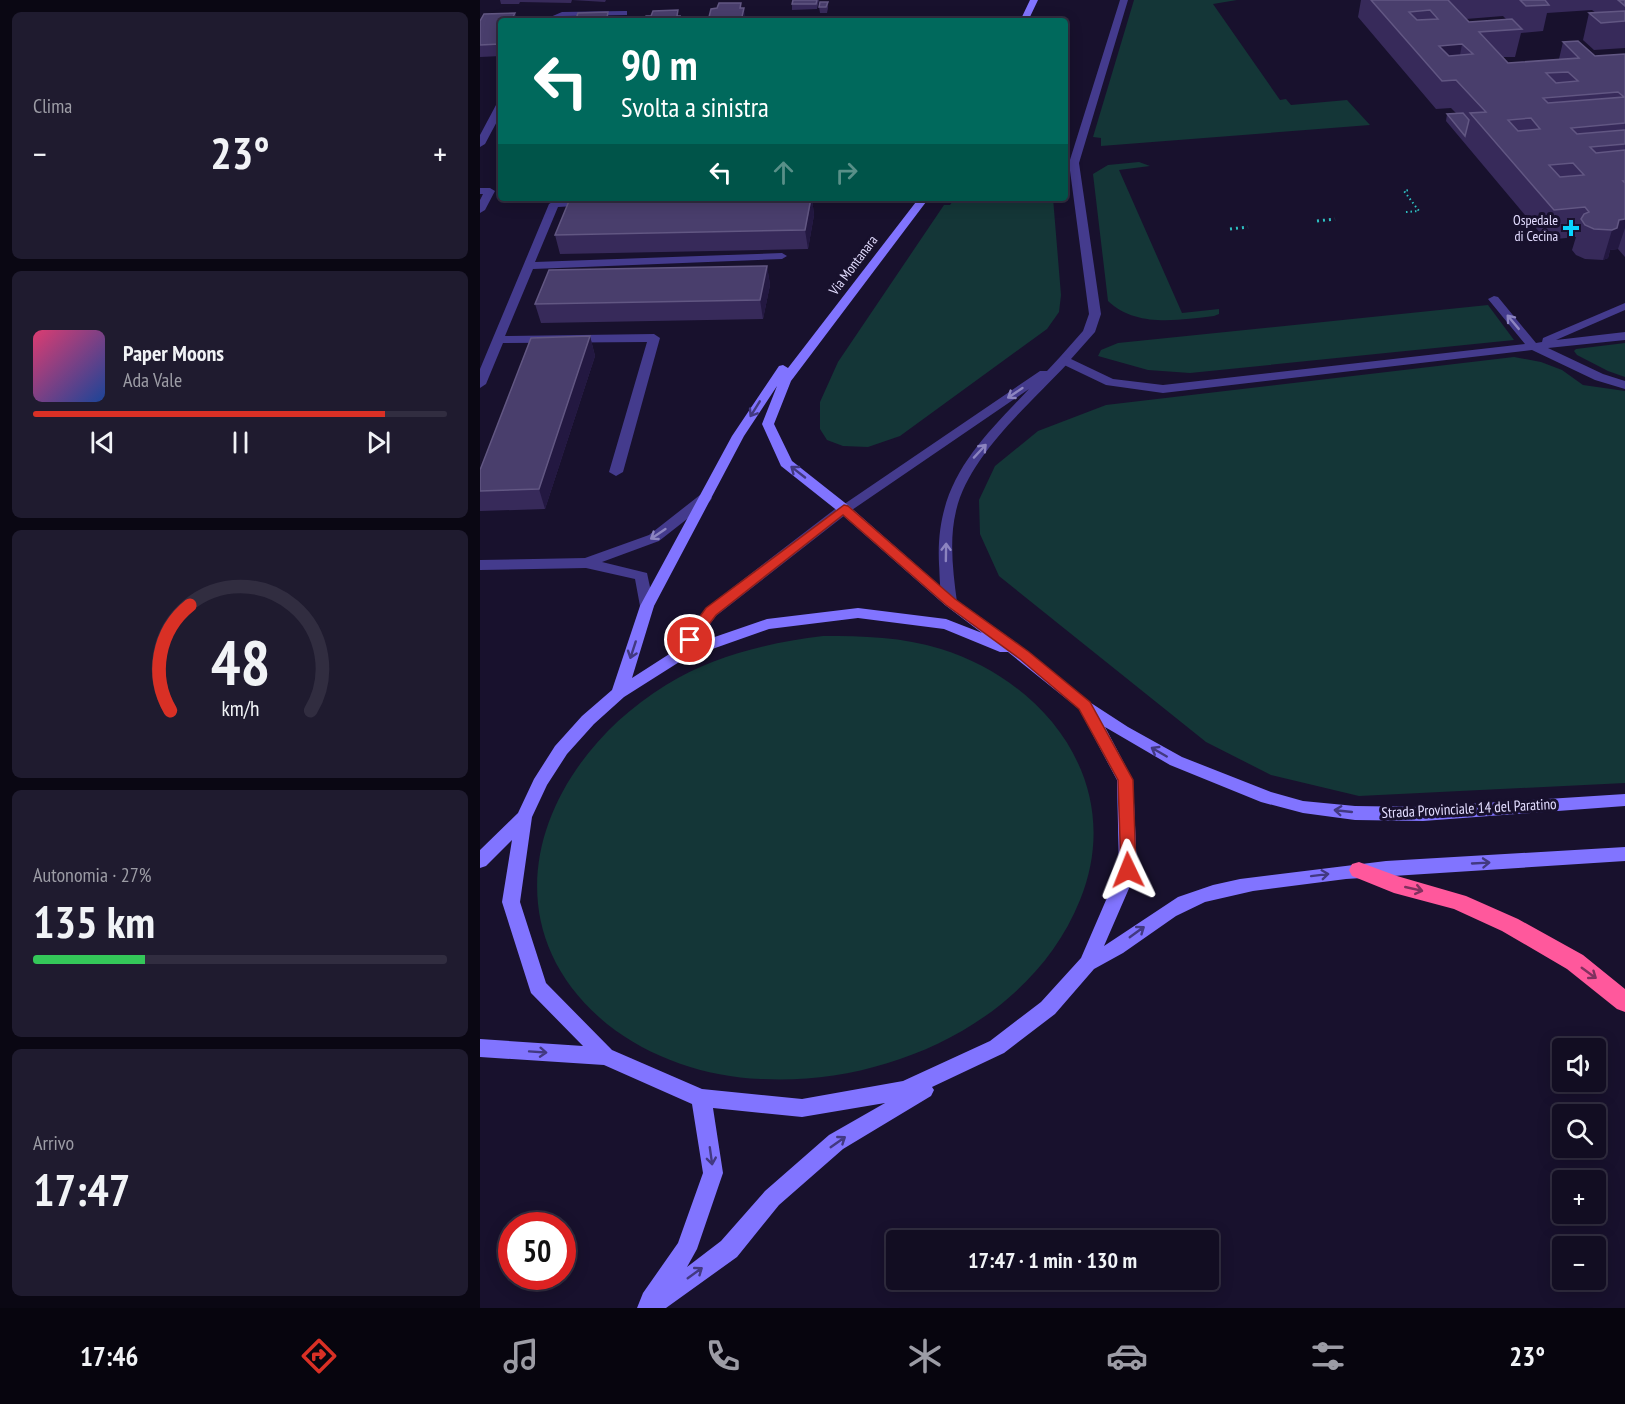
<!DOCTYPE html>
<html lang="it">
<head>
<meta charset="utf-8">
<style>
	body { margin:0; font-family:"PT Sans Narrow",sans-serif; background:#1f1b2f; color:#f1f3f6; height:100vh; display:flex; flex-direction:column; font-size:22px; white-space:nowrap }
	* { box-sizing:border-box; margin:0 }
	p { font-size:20px; color:#9c9ca5 }
	.icon { flex:none; width:33px; height:33px; fill:none; stroke:currentColor; stroke-width:2; stroke-linecap:round; stroke-linejoin:round }
	.map { position:relative; flex:1; overflow:hidden }
	.side { display:flex; flex-direction:column; gap:12px; padding:12px; background:#0a0713; width:480px }
	.side>* { flex:none }
	.top-card { position:absolute; left:18px; top:18px; width:570px; height:183px; border-radius:6px; box-shadow:0 3px 15px #0003,0 0 0 2px #312d40; background:#00695c; color:#fff; overflow:hidden }
	.tools { position:absolute; left:1072px; top:1038px; display:grid; gap:12px }
	.tools a { display:grid; place-items:center; width:54px; height:54px; border-radius:6px; background:#120d22; box-shadow:0 3px 15px #0003,0 0 0 2px #312d40; font-size:30px }
	.speed { position:absolute; left:18px; top:1212px; display:flex; gap:12px; font-size:30px; font-weight:700; text-align:center }
	.speed>* { display:grid; place-content:center; width:78px; height:78px; border-radius:50%; background:#120d22; box-shadow:0 3px 15px #0003,0 0 0 2px #312d40; line-height:1 }
	.speed .limit { border:9px solid #d22; background:#fff; color:#111 }
	.pin { position:absolute; display:grid; place-items:center; width:51px; height:51px; color:#fff; margin:-26px; border:3px solid #fff; border-radius:50%; box-shadow:0 2px 6px #0007 }
	.me { position:absolute; width:66px; margin:-33px; rotate:358deg; stroke-linejoin:round; filter:drop-shadow(0 0 4px #0008) }
	.turn { display:flex; align-items:center; gap:21px; height:126px; padding:0 24px; font-size:27px }
	.turn .icon { width:78px; height:78px; stroke-width:2.5 }
	.turn b { display:block; font-size:42px; line-height:51px }
	.lanes { display:flex; align-items:center; height:57px; padding:0 24px; background:#0003; justify-content:center; gap:30px; direction:ltr }
	.lanes .off { opacity:.35 }
	.big { font-size:45px; font-weight:800; line-height:1.1 }
	.side .tile { flex:1; display:flex; flex-direction:column; justify-content:center; gap:9px; min-width:0; padding:0 21px; border-radius:9px; background:#1f1b2f }
	.side .dial { align-items:center; gap:0 }
	.dial svg { height:156px; overflow:visible; fill:none; stroke:#312d40; stroke-width:7; stroke-linecap:round; text-anchor:middle }
	.dial text { fill:#f1f3f6; stroke:none }
	.song { display:flex; align-items:center; gap:18px }
	.cover { width:72px; height:72px; border-radius:9px; background:linear-gradient(135deg,hsl(340 70% 55%),hsl(220 70% 35%)) }
	.played { height:6px; border-radius:3px; background:linear-gradient(90deg,#d93025 85%,#312d40 85%) }
	.keys { display:flex; justify-content:space-around; direction:ltr }
	.heat { display:flex; justify-content:space-between; align-items:center; font-size:33px; direction:ltr }
	.charge { height:9px; border-radius:4px; background:linear-gradient(90deg,#34c759 27%,#312d40 0) }
	.trip { position:absolute; left:406px; top:1230px; width:333px; height:60px; border-radius:6px; background:#120d22; box-shadow:0 3px 15px #0003,0 0 0 2px #312d40; font-weight:800; line-height:60px; text-align:center }
	.dock { display:flex; height:96px; justify-content:space-around; align-items:center; background:#07050e; color:#9c9ca5 }
	.dock .icon { width:42px; height:42px }
	.dock .active { color:#d93025 }
	.dock b { font-size:27px; color:#f1f3f6 }
	main { display:flex; flex:1; min-height:0 }
	.map>svg:first-child { display:block }
	.green { fill:#143637 }
	.lines { fill:none; stroke-linecap:round; stroke-linejoin:round }
	.path-far1 { stroke:#2ec0c2; stroke-width:2; stroke-dasharray:1.5 3; stroke-linecap:butt }
	.path { stroke:#2ec0c2; stroke-width:3; stroke-dasharray:2 4; stroke-linecap:butt }
	.lane { fill:#443b8d; fill-rule:evenodd }
	.street { fill:#443b8d; fill-rule:evenodd }
	.secondary { fill:#8174ff; fill-rule:evenodd }
	.highway { fill:#ff589c; fill-rule:evenodd }
	.wall { fill:#372a5a; fill-rule:evenodd }
	.shaded-wall { fill:#231841 }
	.building { fill:#493e6c; stroke:#625783; stroke-width:1.5; fill-rule:evenodd }
	.oneway { stroke:#8c84c0 }
	.oneway2 { stroke:#423981 }
	.oneway3 { stroke:#80315f }
	.route { fill:#d93025; stroke:#8d1f18; stroke-width:1.5 }
	.poi-dot { fill:#09d5ff; stroke:#18112d; stroke-width:2 }
	.labels { text-anchor:middle; dominant-baseline:central; stroke-width:6; stroke-linejoin:round; paint-order:stroke }
	.far-poi-label { font-size:14px; fill:#e3ddff; stroke:#18112d; text-anchor:end }
	.far-street-label { font-size:14px; fill:#e3ddff; stroke:#18112d }
	.street-label { font-size:15px; fill:#e3ddff; stroke:#18112d }
</style>
</head>
<body>
<main>
<section class="side">
<div class="tile"><p>Clima</p>
<div class="heat"><a>−</a><b class="big">23°</b><a>+</a></div>
</div>
<div class="tile">
<div class="song"><i class="cover"></i><div><b>Paper Moons</b><p>Ada Vale</p></div></div>
<div class="played"></div>
<div class="keys"><svg class="icon" aria-label="previous" viewBox="0 0 24 24"><path d="M18 5L8 12l10 7zM5 5v14"/></svg><svg class="icon" aria-label="pause" viewBox="0 0 24 24"><path d="M8 5v14M16 5v14"/></svg><svg class="icon" aria-label="next" viewBox="0 0 24 24"><path d="M6 5l10 7-10 7zM19 5v14"/></svg></div>
</div>
<div class="tile dial"><svg viewBox="0 0 100 80">
<path d="M14 69A42 42 0 1 1 86 69"/>
<path d="M14 69A42 42 0 0 1 24 15" stroke="#d93025"/>
<text x="50" y="56" font-size="32" font-weight="700">48</text>
<text x="50" y="72" font-size="11">km/h</text>
</svg></div>
<div class="tile"><p>Autonomia · 27%</p><b class="big">135 km</b><div class="charge"></div></div>
<div class="tile"><p>Arrivo</p><b class="big">17:47</b></div>
</section>
<div class="map">
<svg width="1145" height="1308" viewBox="0 0 1145 1308">
	<rect width="100%" height="100%" fill="#18112d"/>
	<path class="green" d="M 654,0 L 757,0 L 733,4 L 800,100 L 806,99 L 811,105 L 867,100 L 890,125 L 621,146 L 621,138 L 613,137 Z
		M 659,162 L 670,166 L 639,170 L 702,313 L 739,309 L 739,314 L 734,316 C 698,320 657,328 628,301 L 613,174 L 628,165 Z
		M 475,198 L 573,198 L 581,295 L 579,312 L 567,329 L 420,436 L 388,447 L 363,446 L 347,440 L 340,429 L 340,402 L 358,362 L 464,205 L 470,205 Z
		M 1008,305 L 1034,340 L 710,373 L 668,370 L 618,356 L 621,350 L 638,343 Z
		M 1145,343 L 1145,377 L 1128,371 L 1097,355 L 1094,351 L 1096,349 Z
		M 1034,357 L 1061,362 L 1082,370 L 1103,385 L 1145,391 L 1145,783 L 879,796 L 791,775 L 726,742 L 519,576 L 500,534 L 499,500 L 515,466 L 558,431 L 626,405 Z
		M 343,636 C 383,636 423,637 461,649 C 569,683 646,787 600,900 C 551,1022 407,1086 281,1079 C 226,1077 170,1058 127,1024 C 0,919 62,761 186,685 C 234,655 288,643 343,636 Z"/>
	<g class="lines">
		<path class="path-far1" d="M 926,212 L 939,211 L 924,191 L 930,190"/>
		<path class="path" d="M 837,221 L 855,219
			M 750,229 L 768,227"/>
		<path class="lane" d="M 640,0 L 648,0 L 599,163 L 621,314 L 615,332 L 591,359 L 633,379 L 683,385 L 1045,344 L 1008,299 L 1014,296 L 1018,297 L 1056,343 L 1062,342 L 1063,338 L 1145,303 L 1145,310 L 1076,340 L 1145,332 L 1145,340 L 1068,348 L 1123,374 L 1145,381 L 1145,389 L 1115,380 L 1052,350 L 683,393 L 626,385 L 580,363 L 580,357 L 603,331 L 609,314 L 589,163 Z
			M 230,198 L 272,198 L 267,201 L 234,202 Z
			M 108,200 L 112,201 L 112,205 L 78,207 L 55,262 L 302,253 L 307,256 L 302,259 L 53,269 L 25,336 L 174,334 L 180,338 L 143,472 L 136,476 L 129,472 L 167,342 L 23,343 L 6,384 L 0,388 L 0,369 L 69,204 L 74,201 Z
			M 364,505 L 369,506 L 371,509 L 369,512 L 236,616 L 204,659 L 194,659 L 191,655 L 194,651 L 226,608 L 359,506 Z"/>
		<path class="street" d="M 144,11 L 147,11 L 147,15 L 83,16 L 72,21 L 61,21 L 82,12 Z
			M 21,102 L 21,114 L 5,144 L 0,147 L 0,135 L 16,105 Z
			M 0,188 L 10,188 L 15,191 L 5,210 L 0,213 L 0,200 L 3,194 L 0,194 Z
			M 584,356 L 588,357 L 588,363 C 550,404 489,455 476,511 C 469,540 473,572 477,602 L 475,605 L 465,605 C 459,594 460,577 459,564 C 455,483 497,444 549,389 L 369,512 L 364,513 L 357,509 L 560,371 L 567,371 L 580,357 Z
			M 225,494 L 230,495 L 232,498 L 230,501 L 179,541 L 122,562 L 167,573 L 174,606 L 172,610 L 167,611 L 160,606 L 155,579 L 106,568 L 0,570 L 0,560 L 105,558 L 169,535 L 220,495 Z"/>
		<path class="secondary" d="M 550,0 L 558,0 L 548,21 L 540,21 Z
			M 439,198 L 449,198 L 311,381 L 294,424 L 312,461 L 369,506 L 475,599 L 549,652 L 611,703 L 648,727 L 702,757 L 791,792 L 823,801 L 875,806 L 943,807 L 1145,794 L 1145,806 L 943,821 L 875,820 L 823,813 L 781,802 L 690,765 L 625,727 L 653,780 L 657,870 L 624,946 L 698,897 L 733,885 L 760,879 L 906,861 L 1145,847 L 1145,861 L 866,879 L 773,891 L 725,902 L 696,916 L 643,953 L 614,969 L 575,1014 L 524,1053 L 452,1087 L 454,1090 L 451,1096 L 363,1149 L 299,1205 L 257,1257 L 186,1308 L 157,1308 L 163,1293 L 198,1243 L 223,1173 L 212,1104 L 124,1065 L 0,1057 L 0,1039 L 103,1046 L 51,993 L 49,987 L 22,902 L 32,840 L 6,866 L 0,868 L 0,850 L 38,813 L 54,779 L 75,746 L 102,716 L 132,690 L 160,606 L 252,436 L 299,366 L 303,365 L 308,368 ZM 297,386 L 282,424 L 301,466 L 359,512 L 465,605 L 502,633 L 466,619 L 378,608 L 287,619 L 194,651 L 152,678 L 174,606 L 264,436 ZM 378,618 L 464,629 L 520,652 L 528,652 L 599,709 L 637,780 L 639,870 L 601,958 L 561,1002 L 510,1041 L 423,1081 L 322,1099 L 222,1089 L 132,1050 L 66,983 L 40,902 L 52,817 L 67,785 L 87,754 L 114,724 L 144,697 L 204,659 L 289,629 ZM 405,1103 L 349,1135 L 285,1191 L 241,1241 L 207,1267 L 217,1249 L 243,1173 L 233,1108 L 322,1117 Z"/>
		<path class="highway" d="M 879,862 L 917,876 L 986,896 L 1038,919 L 1103,955 L 1145,989 L 1145,1012 L 1137,1009 L 1087,969 L 1022,931 L 974,909 L 914,893 L 872,876 L 869,870 L 872,864 Z"/>
	</g>
	<path class="wall" d="M 20,0 L 126,0 L 125,2 L 92,0 L 91,3 L 40,2 L 39,4 L 21,4 Z
		M 339,0 L 337,9 L 312,10 L 312,4 Z
		M 881,0 L 1145,0 L 1145,48 L 1114,50 L 1103,40 L 1109,13 L 1116,13 L 1112,10 L 1067,13 L 1063,31 L 1041,33 L 1035,57 L 1023,57 L 1028,63 L 1079,59 L 1083,42 L 1115,56 L 1145,54 L 1145,257 L 1138,249 L 1130,250 L 1128,258 L 1123,260 L 1105,259 L 1096,255 L 1092,250 L 1096,237 L 1066,240 L 966,121 L 967,114 L 976,113 L 971,108 L 956,109 L 878,17 ZM 1023,16 L 1027,20 L 989,22 L 986,19 Z
		M 348,2 L 348,8 L 347,13 L 340,13 L 339,7 Z
		M 35,13 L 37,21 L 21,21 L 21,56 L 0,57 L 0,21 Z
		M 21,149 L 21,169 L 18,157 Z
		M 68,198 L 105,198 L 104,200 L 69,201 Z
		M 332,198 L 334,215 L 328,249 L 80,254 L 75,235 Z
		M 287,266 L 290,285 L 283,319 L 61,323 L 55,304 Z
		M 110,336 L 115,356 L 65,509 L 0,511 L 0,470 Z"/>
	<path class="shaded-wall" d="M 261,3 L 263,14 L 264,8 L 266,21 L 261,21 L 260,8 Z
		M 35,13 L 37,21 L 31,21 Z
		M 982,44 L 977,72 L 959,46 Z
		M 332,198 L 334,215 L 328,249 L 325,230 Z
		M 1145,219 L 1145,228 L 1138,249 L 1130,250 L 1128,258 L 1123,260 L 1132,230 L 1139,220 Z
		M 287,266 L 290,285 L 283,319 L 280,300 Z
		M 110,336 L 115,356 L 65,509 L 59,489 Z"/>
	<path class="building" d="M 313,0 L 337,0 L 336,4 L 312,4 Z
		M 891,0 L 968,0 L 989,22 L 1032,19 L 1042,29 L 999,32 L 1028,63 L 1099,58 L 1083,42 L 1098,41 L 1115,56 L 1145,54 L 1145,123 L 1091,128 L 1097,134 L 1144,130 L 1145,130 L 1145,144 L 1110,147 L 1116,153 L 1145,150 L 1145,181 L 1143,181 L 1145,183 L 1145,219 L 1139,220 L 1137,228 L 1132,230 L 1114,229 L 1105,225 L 1101,219 L 1104,214 L 1109,212 L 1105,207 L 1074,210 L 990,113 L 1006,112 L 976,80 L 962,81 ZM 950,10 L 958,19 L 937,20 L 929,12 ZM 982,44 L 993,54 L 969,56 L 959,46 ZM 1088,72 L 1098,81 L 1076,83 L 1066,73 ZM 1138,92 L 1144,97 L 1068,103 L 1063,98 ZM 1051,118 L 1060,129 L 1038,131 L 1028,120 ZM 1093,163 L 1104,175 L 1080,177 L 1069,165 Z
		M 1040,0 L 1065,0 L 1069,5 L 1046,6 Z
		M 1138,0 L 1145,0 L 1145,6 Z
		M 340,2 L 348,2 L 346,7 L 339,7 Z
		M 239,3 L 261,3 L 260,8 L 264,8 L 261,21 L 228,21 L 231,9 L 237,8 Z
		M 198,10 L 197,16 L 200,16 L 198,21 L 164,21 L 166,16 L 171,16 L 173,11 Z
		M 1145,11 L 1145,21 L 1121,23 L 1109,13 Z
		M 128,12 L 127,18 L 133,18 L 132,21 L 87,21 L 88,19 L 96,19 L 98,13 Z
		M 35,13 L 31,21 L 21,21 L 20,44 L 0,45 L 0,21 L 4,14 Z
		M 983,113 L 989,120 L 985,136 L 967,114 Z
		M 21,149 L 21,157 L 18,157 Z
		M 276,198 L 331,198 L 325,230 L 75,235 L 89,201 Z
		M 287,266 L 280,300 L 55,304 L 69,270 Z
		M 110,336 L 59,489 L 0,491 L 0,470 L 51,338 Z"/>
	<defs><path id="oneway-shaft" d="M-6 0H5M1.5-3L5.5 0L1.5 3" fill="none" stroke-width="1.6" stroke-linecap="round" stroke-linejoin="round" transform="scale(1.5)"/></defs>
	<g class="oneway">
		<use href="#oneway-shaft" transform="translate(1033 322) rotate(-130)"/>
		<use href="#oneway-shaft" transform="translate(535 393) rotate(146)"/>
		<use href="#oneway-shaft" transform="translate(500 451) rotate(-47)"/>
		<use href="#oneway-shaft" transform="translate(178 534) rotate(146)"/>
		<use href="#oneway-shaft" transform="translate(466 552) rotate(-89)"/>
	</g>
	<g class="oneway2">
		<use href="#oneway-shaft" transform="translate(275 409) rotate(122)"/>
		<use href="#oneway-shaft" transform="translate(318 472) rotate(-142)"/>
		<use href="#oneway-shaft" transform="translate(153 650) rotate(108)"/>
		<use href="#oneway-shaft" transform="translate(679 752) rotate(-150)"/>
		<use href="#oneway-shaft" transform="translate(863 811) rotate(-174)"/>
		<use href="#oneway-shaft" transform="translate(1001 863) rotate(-3)"/>
		<use href="#oneway-shaft" transform="translate(840 875) rotate(-7)"/>
		<use href="#oneway-shaft" transform="translate(657 932) rotate(-36)"/>
		<use href="#oneway-shaft" transform="translate(58 1052) rotate(4)"/>
		<use href="#oneway-shaft" transform="translate(358 1142) rotate(-35)"/>
		<use href="#oneway-shaft" transform="translate(231 1156) rotate(82)"/>
		<use href="#oneway-shaft" transform="translate(215 1273) rotate(-36)"/>
	</g>
	<g class="oneway3">
		<use href="#oneway-shaft" transform="translate(934 889) rotate(13)"/>
		<use href="#oneway-shaft" transform="translate(1109 973) rotate(36)"/>
	</g>
	<path class="route" d="M 364,505 L 368,506 L 475,599 L 549,652 L 610,702 L 653,780 L 656,870 L 654,874 L 648,876 L 643,874 L 641,870 L 638,780 L 599,709 L 540,659 L 466,605 L 363,515 L 236,615 L 214,644 L 205,644 L 203,640 L 205,637 L 226,608 Z"/>
	<path class="poi-dot" d="M1088 219h6v6h6v6h-6v6h-6v-6h-6v-6h6z"/>
	<g class="labels">
		<g class="far-poi-label">
			<text x="1078" y="220">Ospedale<tspan x="1078" dy="16">di Cecina</tspan></text>
		</g>
		<g class="far-street-label">
			<text transform="translate(373 265) rotate(-53)">Via Montanara</text>
		</g>
		<g class="street-label">
			<text transform="translate(989 808) rotate(-3)">Strada Provinciale 14 del Paratino</text>
		</g>
	</g>
</svg>
<div class="tools">
<a><svg class="icon" aria-label="sound" viewBox="0 0 24 24"><path d="M4 9h4l5-4v14l-5-4H4zM17 9q2 3 0 6"/></svg></a>
<a><svg class="icon" aria-label="search" viewBox="0 0 24 24"><circle cx="10" cy="10" r="6"/><path d="M15 15l6 6"/></svg></a>
<a>+</a>
<a>−</a>
</div>
<div class="speed"><div class="limit">50</div></div>
<div class="pin" style="left:210px;top:640px;background:#d93025"><svg class="icon" aria-label="arrive" viewBox="0 0 24 24"><path d="M6 21V4h12l-3 4 3 4H6"/></svg></div>
<svg class="me" style="left:648px;top:870px" viewBox="-20 -20 40 40"><path d="M0-17L14 15 0 8-14 15z" fill="#d93025" stroke="#fff" stroke-width="4"/></svg>
<div class="trip">17:47 · 1 min · 130 m</div>
<div class="top-card">
<div class="turn"><svg class="icon" aria-label="left" viewBox="0 0 24 24"><path d="M17 20v-9H6M10 6l-5 5 5 5"/></svg><div><b>90 m</b>Svolta a sinistra</div></div>
<div class="lanes"><svg class="icon" aria-label="left" viewBox="0 0 24 24"><path d="M17 20v-9H6M10 6l-5 5 5 5"/></svg><svg class="icon off" aria-label="ahead" viewBox="0 0 24 24"><path d="M12 20V5M6 11l6-6 6 6"/></svg><svg class="icon off" aria-label="right" viewBox="0 0 24 24"><path d="M7 20v-9h11M14 6l5 5-5 5"/></svg></div>
</div>
</div>
</main>
<nav class="dock">
<b>17:46</b>
<svg class="icon active" aria-label="directions" viewBox="0 0 24 24"><path d="M12 3l9 9-9 9-9-9zM9 14v-3h6M13 9l2 2-2 2"/></svg>
<svg class="icon" aria-label="music" viewBox="0 0 24 24"><path d="M9 18V5l10-2v13"/><circle cx="6" cy="18" r="3"/><circle cx="16" cy="16" r="3"/></svg>
<svg class="icon" aria-label="phone" viewBox="0 0 24 24"><path d="M5 4h4l2 5-3 2q2 4 5 5l2-3 5 2v4C11 20 4 13 5 4z"/></svg>
<svg class="icon" aria-label="climate" viewBox="0 0 24 24"><path d="M12 3v18M4 7l16 10M4 17L20 7"/></svg>
<svg class="icon" aria-label="car" viewBox="0 0 24 24"><path d="M5 17H2v-5l4-1 3-4h7l3 4 3 1v5h-3M9 17h6M6 11h13"/><circle cx="7" cy="17" r="2"/><circle cx="17" cy="17" r="2"/></svg>
<svg class="icon" aria-label="filters" viewBox="0 0 24 24"><path d="M4 7h16M4 17h16"/><circle cx="9" cy="7" r="2"/><circle cx="15" cy="17" r="2"/></svg>
<b>23°</b>
</nav>
</body>
</html>
